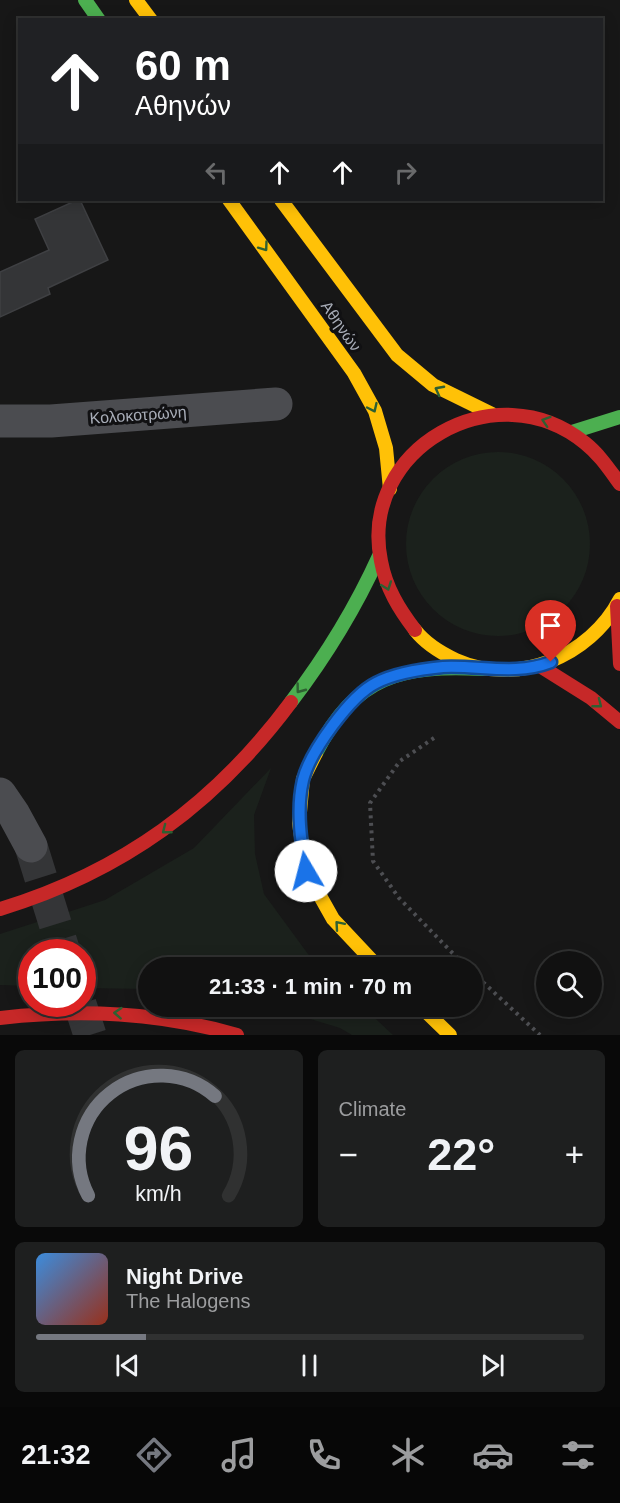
<!DOCTYPE html>
<html lang="en">
<head>
<meta charset="utf-8">
<style>
	body { margin:0; font-family:Helvetica,sans-serif; background:#1e1f1f; color:#f1f3f6; height:100vh; display:flex; flex-direction:column; font-size:22px; white-space:nowrap }
	* { box-sizing:border-box; margin:0 }
	p { font-size:20px; color:#9c9d9f }
	.icon { flex:none; width:33px; height:33px; fill:none; stroke:currentColor; stroke-width:2; stroke-linecap:round; stroke-linejoin:round }
	.map { position:relative; height:1035px; overflow:hidden }
	.drawer { display:flex; flex-direction:column; gap:15px; padding:15px; background:#090909; flex:1 }
	.drawer>* { flex:none }
	.banner { position:absolute; left:18px; top:18px; width:585px; height:183px; border-radius:0px; box-shadow:0 3px 15px #0003,0 0 0 2px #303131; background:#202124; color:#fff; overflow:hidden }
	.tools { position:absolute; left:536px; top:951px; display:grid; gap:12px }
	.tools a { display:grid; place-items:center; width:66px; height:66px; border-radius:50%; background:#111; box-shadow:0 3px 15px #0003,0 0 0 2px #303131; font-size:30px }
	.speed { position:absolute; left:18px; top:939px; display:flex; gap:12px; font-size:30px; font-weight:700; text-align:center }
	.speed>* { display:grid; place-content:center; width:78px; height:78px; border-radius:50%; background:#111; box-shadow:0 3px 15px #0003,0 0 0 2px #303131; line-height:1 }
	.speed .limit { border:9px solid #d22; background:#fff; color:#111 }
	.pin { position:absolute; display:grid; place-items:center; width:51px; height:51px; color:#fff; margin:-62px -26px; border-radius:50% 50% 50% 0; rotate:-45deg; box-shadow:0 0 6px #0007 }
	.pin .icon { rotate:45deg }
	.me { position:absolute; width:66px; margin:-33px; rotate:352deg; stroke-linejoin:round; filter:drop-shadow(0 0 4px #0008) }
	.turn { display:flex; align-items:center; gap:21px; height:126px; padding:0 18px; font-size:27px }
	.turn .icon { width:78px; height:78px; stroke-width:2.5 }
	.turn b { display:block; font-size:42px; line-height:51px }
	.lanes { display:flex; align-items:center; height:57px; padding:0 18px; background:#0003; justify-content:center; gap:30px; direction:ltr }
	.lanes .off { opacity:.35 }
	.big { font-size:45px; font-weight:700; line-height:1.1 }
	.drawer .tile { flex:1; display:flex; flex-direction:column; justify-content:center; gap:9px; min-width:0; padding:0 21px; border-radius:9px; background:#1e1f1f }
	.drawer .dial { align-items:center; gap:0 }
	.dial svg { height:156px; overflow:visible; fill:none; stroke:#303131; stroke-width:7; stroke-linecap:round; text-anchor:middle }
	.dial text { fill:#f1f3f6; stroke:none }
	.song { display:flex; align-items:center; gap:18px }
	.cover { width:72px; height:72px; border-radius:9px; background:linear-gradient(135deg,hsl(210 70% 55%),hsl(10 70% 35%)) }
	.played { height:6px; border-radius:3px; background:linear-gradient(90deg,#757880 20%,#303131 20%) }
	.keys { display:flex; justify-content:space-around; direction:ltr }
	.heat { display:flex; justify-content:space-between; align-items:center; font-size:33px; direction:ltr }
	.drawer .tiles { flex:1; display:grid; gap:15px; grid-template-columns:1fr 1fr }
	.tile:last-child { grid-column:span 2 }
	.trip { position:absolute; left:138px; top:957px; width:345px; height:60px; border-radius:30px; background:#111; box-shadow:0 3px 15px #0003,0 0 0 2px #303131; font-weight:700; line-height:60px; text-align:center }
	.tabs { display:flex; height:96px; justify-content:space-around; align-items:center; background:#070707; color:#9c9d9f }
	.tabs .icon { width:42px; height:42px }
	.tabs .selected { color:#757880 }
	.tabs b { font-size:27px; color:#f1f3f6 }
	.map>svg:first-child { display:block }
	.green { fill:#1b211c }
	.building { fill:#343537; stroke:#3f4043; stroke-width:1.5 }
	.lines { fill:none; stroke-linecap:round; stroke-linejoin:round }
	.street-tunnel { stroke:#343537; stroke-width:33; stroke-dasharray:33 16; stroke-linecap:butt }
	.path { stroke:#4d4e52; stroke-width:4; stroke-dasharray:3 4.5; stroke-linecap:butt }
	.street { stroke:#4b4c50; stroke-width:33 }
	.fast { stroke:#4caf50; stroke-width:14 }
	.slow { stroke:#ffc107; stroke-width:14 }
	.jam { stroke:#c62828; stroke-width:14 }
	.oneway { stroke:#2e6032 }
	.route-casing { stroke:#114b97; stroke-width:15 }
	.route { stroke:#1a73e8; stroke-width:10 }
	.labels { text-anchor:middle; dominant-baseline:central; stroke-width:6; stroke-linejoin:round; paint-order:stroke }
	.street-label { font-size:16px; fill:#a8adb8; stroke:#111113 }
</style>
</head>
<body>
<div class="map">
<svg width="620" height="1035" viewBox="0 0 620 1035">
	<rect width="100%" height="100%" fill="#171717"/>
	<path class="green" d="M406 544a92 92 0 1 1 184 0a92 92 0 1 1-184 0Z
		M 271,768 L 254,815 L 255,854 L 264,894 L 308,954 L 322,967 L 148,968 L 148,989 L 83,988 L 82,952 L 32,952 L 31,986 L 0,985 L 0,934 L 105,900 L 194,848 Z
		M 271,1007 L 363,1007 L 393,1035 L 352,1035 L 340,1028 Z"/>
	<path class="building" d="M 77,200 L 80,200 L 108,260 L 48,288 L 50,294 L 0,317 L 0,272 L 49,250 L 35,219 Z"/>
	<g class="lines">
		<path class="street-tunnel" d="M 31,846 L 64,952
			M 80,1004 L 90,1035"/>
		<path class="path" d="M 434,738 L 400,761 L 370,803 L 373,861 L 399,898 L 467,968
			M 472,972 L 540,1035"/>
		<path class="street" d="M 0,421 L 51,421 L 276,404
			M 0,794 L 13,813 L 31,846"/>
		<path class="fast" d="M 85,0 L 99,20
			M 572,432 L 620,417
			M 291,702 C 326,656 355,609 379,556
			M 316,753 C 356,675 401,665 483,669"/>
		<path class="slow" d="M 136,0 L 151,20
			M 229,200 L 354,373 L 375,411 L 386,448 L 390,489
			M 281,200 L 397,355 L 433,385 L 492,414
			M 415,630 C 425,643 441,653 456,660 C 517,687 590,657 620,599
			M 316,753 L 303,779 L 299,823 L 306,871 L 333,919 L 379,968
			M 420,1006 L 450,1035"/>
		<path class="jam" d="M 617,606 L 620,664
			M 415,630 C 399,609 386,588 381,561 C 358,449 496,370 585,443 C 599,454 609,469 620,484
			M 540,666 L 591,698 L 620,722
			M 0,909 C 122,872 215,804 291,702
			M 0,1018 C 81,1009 158,1012 237,1035"/>
	</g>
	<defs><path id="oneway-chevron" d="M-2-3.5L2.5 0L-2 3.5" fill="none" stroke-width="1.6" stroke-linecap="round" stroke-linejoin="round" transform="scale(1.5)"/></defs>
	<g class="oneway">
		<use href="#oneway-chevron" transform="translate(264 247) rotate(54)"/>
		<use href="#oneway-chevron" transform="translate(439 390) rotate(-152)"/>
		<use href="#oneway-chevron" transform="translate(373 408) rotate(65)"/>
		<use href="#oneway-chevron" transform="translate(546 421) rotate(-162)"/>
		<use href="#oneway-chevron" transform="translate(387 586) rotate(70)"/>
		<use href="#oneway-chevron" transform="translate(300 689) rotate(127)"/>
		<use href="#oneway-chevron" transform="translate(598 704) rotate(38)"/>
		<use href="#oneway-chevron" transform="translate(166 830) rotate(142)"/>
		<use href="#oneway-chevron" transform="translate(339 925) rotate(-131)"/>
		<use href="#oneway-chevron" transform="translate(118 1013) rotate(-176)"/>
	</g>
	<g class="lines">
		<g class="route-casing">
			<path id="route" d="M 306,871 C 301,841 296,810 303,780 C 310,752 350,696 376,683 C 395,673 422,669 443,667 C 480,665 515,676 551,662"/>
		</g>
		<use href="#route" class="route"/>
	</g>
	<g class="labels">
		<g class="street-label">
			<text transform="translate(341 326) rotate(55)">Αθηνών</text>
			<text transform="translate(138 415) rotate(-4)">Κολοκοτρώνη</text>
		</g>
	</g>
</svg>
<div class="tools">
<a><svg class="icon" aria-label="search" viewBox="0 0 24 24"><circle cx="10" cy="10" r="6"/><path d="M15 15l6 6"/></svg></a>
</div>
<div class="speed"><div class="limit">100</div></div>
<div class="pin" style="left:551px;top:662px;background:#d93025"><svg class="icon" aria-label="arrive" viewBox="0 0 24 24"><path d="M6 21V4h12l-3 4 3 4H6"/></svg></div>
<svg class="me" style="left:306px;top:871px" viewBox="-20 -20 40 40"><circle r="19" fill="#fff"/><path d="M0-13L10 11 0 6-10 11z" fill="#1a73e8"/></svg>
<div class="trip">21:33 · 1 min · 70 m</div>
<div class="banner">
<div class="turn"><svg class="icon" aria-label="ahead" viewBox="0 0 24 24"><path d="M12 20V5M6 11l6-6 6 6"/></svg><div><b>60 m</b>Αθηνών</div></div>
<div class="lanes"><svg class="icon off" aria-label="left" viewBox="0 0 24 24"><path d="M17 20v-9H6M10 6l-5 5 5 5"/></svg><svg class="icon" aria-label="ahead" viewBox="0 0 24 24"><path d="M12 20V5M6 11l6-6 6 6"/></svg><svg class="icon" aria-label="ahead" viewBox="0 0 24 24"><path d="M12 20V5M6 11l6-6 6 6"/></svg><svg class="icon off" aria-label="right" viewBox="0 0 24 24"><path d="M7 20v-9h11M14 6l5 5-5 5"/></svg></div>
</div>
</div>
<section class="drawer">
<div class="tiles">
<div class="tile dial"><svg viewBox="0 0 100 80">
<path d="M14 69A42 42 0 1 1 86 69"/>
<path d="M14 69A42 42 0 0 1 79 18" stroke="#757880"/>
<text x="50" y="56" font-size="32" font-weight="700">96</text>
<text x="50" y="72" font-size="11">km/h</text>
</svg></div>
<div class="tile"><p>Climate</p>
<div class="heat"><a>−</a><b class="big">22°</b><a>+</a></div>
</div>
<div class="tile">
<div class="song"><i class="cover"></i><div><b>Night Drive</b><p>The Halogens</p></div></div>
<div class="played"></div>
<div class="keys"><svg class="icon" aria-label="previous" viewBox="0 0 24 24"><path d="M18 5L8 12l10 7zM5 5v14"/></svg><svg class="icon" aria-label="pause" viewBox="0 0 24 24"><path d="M8 5v14M16 5v14"/></svg><svg class="icon" aria-label="next" viewBox="0 0 24 24"><path d="M6 5l10 7-10 7zM19 5v14"/></svg></div>
</div>
</div>
</section>
<nav class="tabs">
<b>21:32</b>
<svg class="icon selected" aria-label="directions" viewBox="0 0 24 24"><path d="M12 3l9 9-9 9-9-9zM9 14v-3h6M13 9l2 2-2 2"/></svg>
<svg class="icon" aria-label="music" viewBox="0 0 24 24"><path d="M9 18V5l10-2v13"/><circle cx="6" cy="18" r="3"/><circle cx="16" cy="16" r="3"/></svg>
<svg class="icon" aria-label="phone" viewBox="0 0 24 24"><path d="M5 4h4l2 5-3 2q2 4 5 5l2-3 5 2v4C11 20 4 13 5 4z"/></svg>
<svg class="icon" aria-label="climate" viewBox="0 0 24 24"><path d="M12 3v18M4 7l16 10M4 17L20 7"/></svg>
<svg class="icon" aria-label="car" viewBox="0 0 24 24"><path d="M5 17H2v-5l4-1 3-4h7l3 4 3 1v5h-3M9 17h6M6 11h13"/><circle cx="7" cy="17" r="2"/><circle cx="17" cy="17" r="2"/></svg>
<svg class="icon" aria-label="filters" viewBox="0 0 24 24"><path d="M4 7h16M4 17h16"/><circle cx="9" cy="7" r="2"/><circle cx="15" cy="17" r="2"/></svg>
</nav>
</body>
</html>
